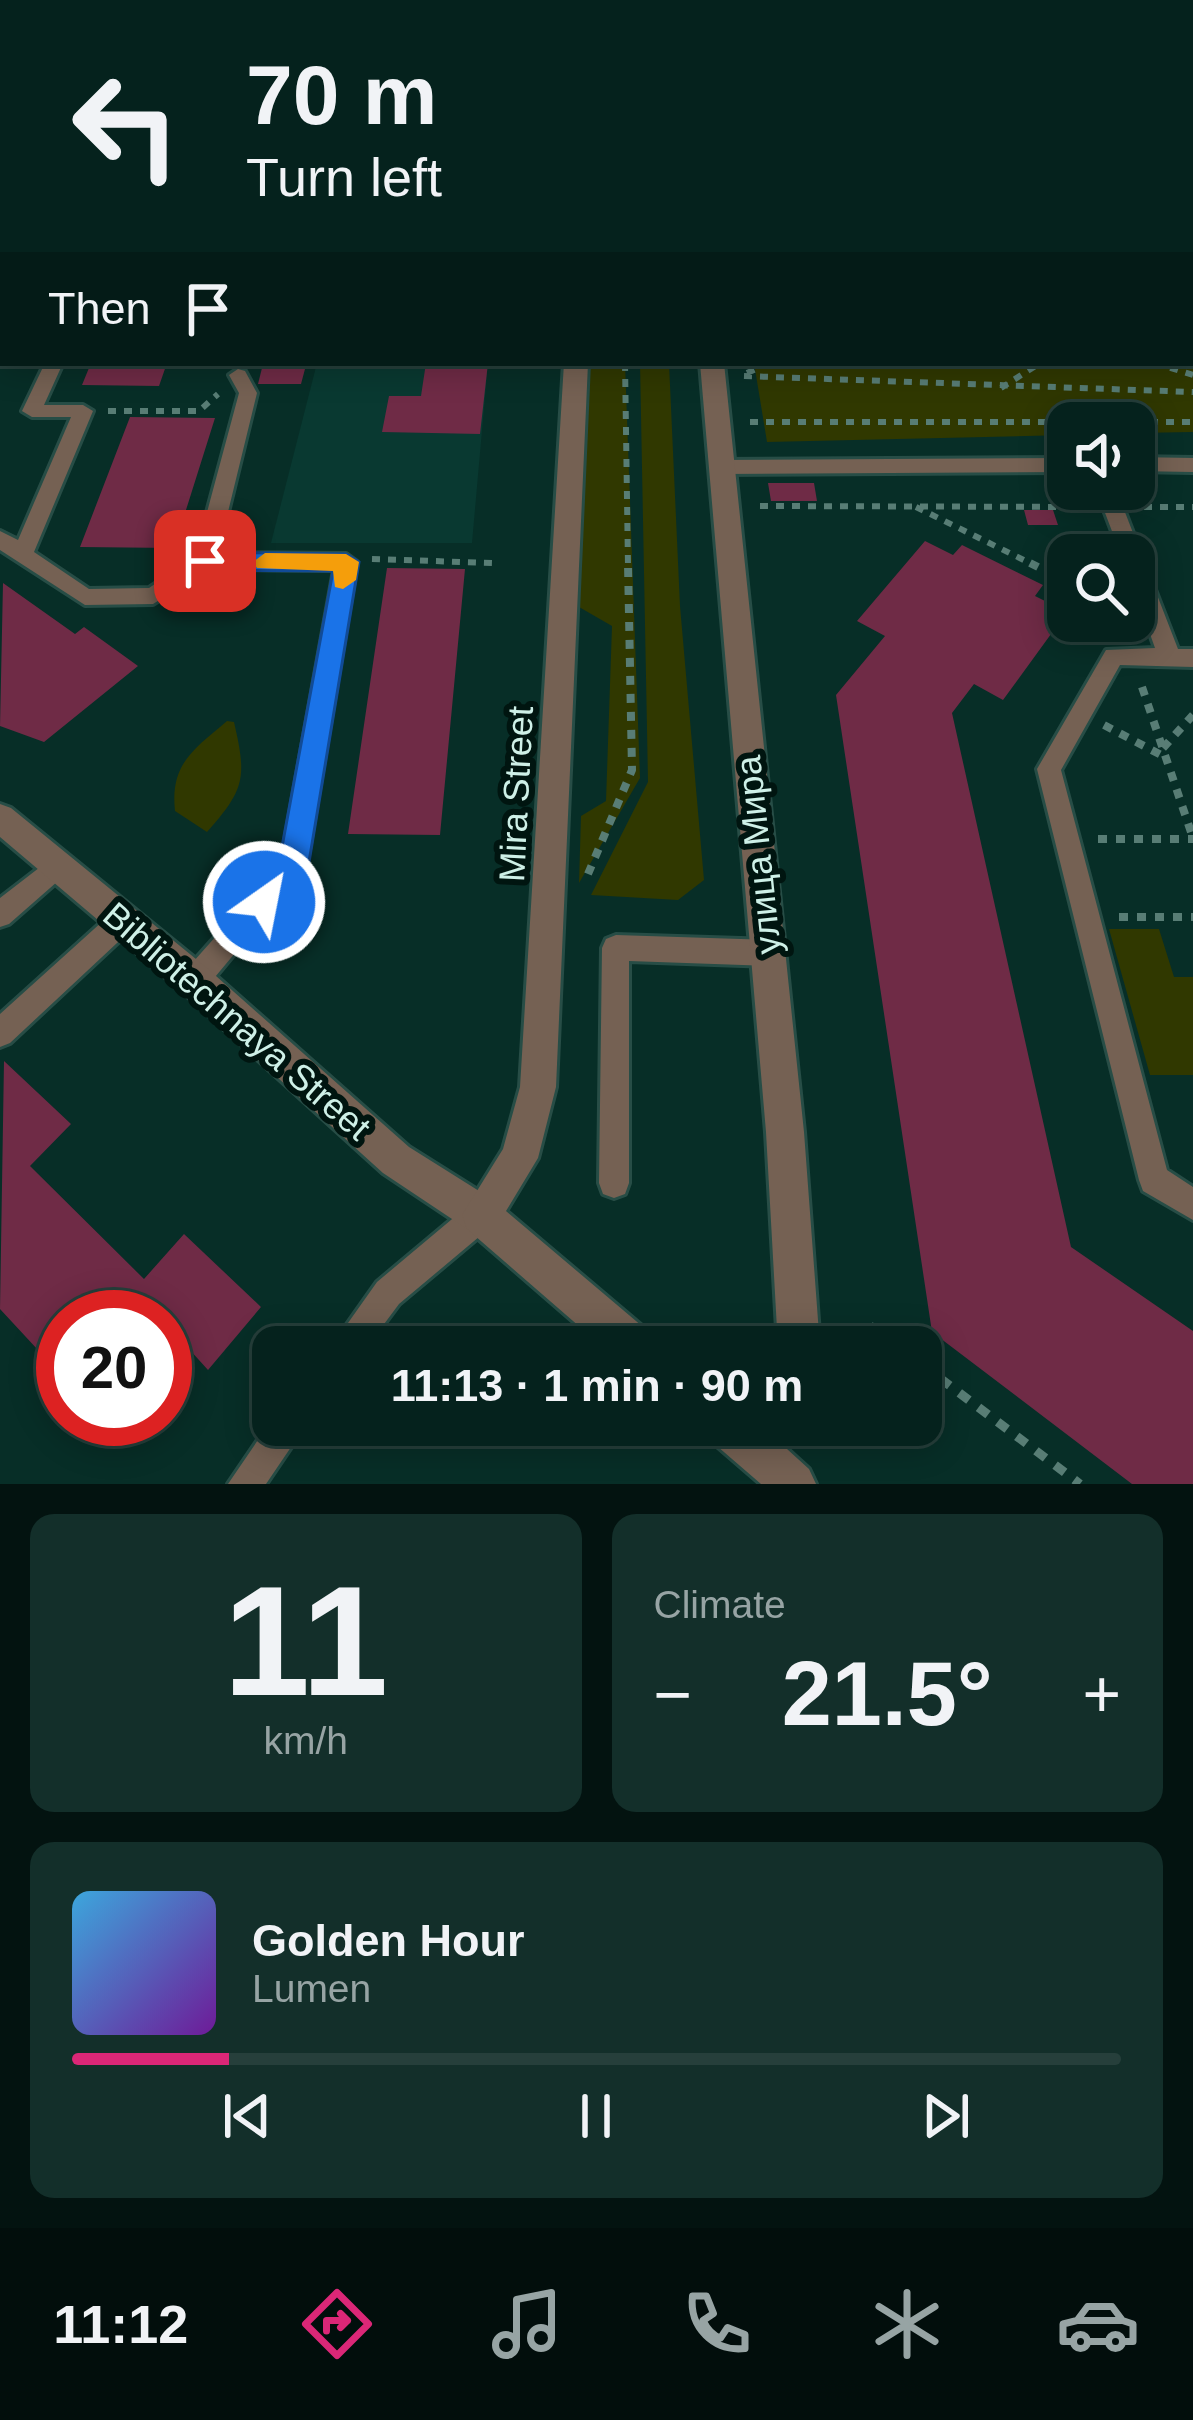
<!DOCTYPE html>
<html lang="en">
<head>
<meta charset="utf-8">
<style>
	body { margin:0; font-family:Arial,sans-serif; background:#132f2a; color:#f1f3f6; height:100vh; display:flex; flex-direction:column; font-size:45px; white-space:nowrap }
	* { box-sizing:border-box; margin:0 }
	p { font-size:39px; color:#97a4a4 }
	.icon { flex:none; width:66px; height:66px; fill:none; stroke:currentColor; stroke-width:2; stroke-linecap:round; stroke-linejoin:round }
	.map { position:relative; height:1484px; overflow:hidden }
	.details { display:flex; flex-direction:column; gap:30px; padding:30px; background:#031310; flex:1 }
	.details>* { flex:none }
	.hud { position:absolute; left:0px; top:0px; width:1194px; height:366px; box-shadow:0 6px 30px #0003,0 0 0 3px #263f3b; background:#05221d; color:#f1f3f6; overflow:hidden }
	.controls { position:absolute; left:1047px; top:402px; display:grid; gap:24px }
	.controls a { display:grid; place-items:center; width:108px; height:108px; border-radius:24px; background:#05221d; box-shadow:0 6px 30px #0003,0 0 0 3px #263f3b; font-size:60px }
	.speed { position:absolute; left:36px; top:1290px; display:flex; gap:24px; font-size:60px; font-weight:700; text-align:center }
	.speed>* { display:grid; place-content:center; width:156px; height:156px; border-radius:50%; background:#05221d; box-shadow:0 6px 30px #0003,0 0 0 3px #263f3b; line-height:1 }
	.speed .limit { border:18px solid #d22; background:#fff; color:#111 }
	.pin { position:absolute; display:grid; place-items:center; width:102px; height:102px; color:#fff; margin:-51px; border-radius:24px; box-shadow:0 6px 18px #0006 }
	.me { position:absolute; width:132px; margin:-66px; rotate:33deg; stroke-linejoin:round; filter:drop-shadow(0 0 9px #0008) }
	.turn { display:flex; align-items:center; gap:42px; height:252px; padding:0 48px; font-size:54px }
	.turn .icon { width:156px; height:156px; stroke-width:2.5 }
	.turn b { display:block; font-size:84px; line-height:102px }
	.then { display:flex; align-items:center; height:114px; padding:0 48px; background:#0003; gap:24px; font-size:45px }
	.big { font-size:90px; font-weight:700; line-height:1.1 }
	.details .widget { flex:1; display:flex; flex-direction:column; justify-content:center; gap:18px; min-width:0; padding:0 42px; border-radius:24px; background:#132f2a }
	.details .dial { align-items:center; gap:0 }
	.dial b { font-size:156px; line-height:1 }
	.song { display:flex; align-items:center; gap:36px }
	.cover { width:144px; height:144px; border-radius:18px; background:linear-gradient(135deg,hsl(200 70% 55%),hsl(280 70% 35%)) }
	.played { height:12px; border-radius:6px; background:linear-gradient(90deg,#db2777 15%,#263f3b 15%) }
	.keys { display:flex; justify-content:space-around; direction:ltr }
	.heat { display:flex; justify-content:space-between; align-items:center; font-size:66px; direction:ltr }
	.details .tiles { flex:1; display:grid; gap:30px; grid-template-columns:1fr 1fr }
	.widget:last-child { grid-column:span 2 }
	.trip { position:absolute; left:252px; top:1326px; width:690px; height:120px; border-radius:24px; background:#05221d; box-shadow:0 6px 30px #0003,0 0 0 3px #263f3b; font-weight:700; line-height:120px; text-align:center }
	.tabs { display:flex; height:192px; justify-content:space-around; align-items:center; background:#020e0c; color:#97a4a4 }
	.tabs .icon { width:84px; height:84px }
	.tabs .active { color:#db2777 }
	.tabs b { font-size:54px; color:#f1f3f6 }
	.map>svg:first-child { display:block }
	.built { fill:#093931 }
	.green { fill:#303800 }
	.building { fill:#6f2b46 }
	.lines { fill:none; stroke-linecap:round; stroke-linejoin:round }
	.service-casing { stroke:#274d46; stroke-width:6 }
	.minor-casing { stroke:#274d46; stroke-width:6 }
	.tertiary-casing { stroke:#274d46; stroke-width:6 }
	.path-far3 { stroke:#587d75; stroke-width:4.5; stroke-dasharray:6 6; stroke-linecap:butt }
	.path-far2 { stroke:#587d75; stroke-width:6; stroke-dasharray:8 8; stroke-linecap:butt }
	.path-far1 { stroke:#587d75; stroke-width:8; stroke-dasharray:9 9; stroke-linecap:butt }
	.path { stroke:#587d75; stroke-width:9; stroke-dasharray:12 12; stroke-linecap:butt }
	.service { fill:#756153; fill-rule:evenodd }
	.minor { fill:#756153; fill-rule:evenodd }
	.tertiary { fill:#756153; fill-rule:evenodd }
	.route { fill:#1a73e8; stroke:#114b97; stroke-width:3 }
	.slow { fill:#f59e0b }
	.labels { text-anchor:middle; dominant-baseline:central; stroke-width:12; stroke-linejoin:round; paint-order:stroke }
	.street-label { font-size:36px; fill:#cef0e7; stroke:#001510 }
</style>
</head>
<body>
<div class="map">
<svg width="1193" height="1484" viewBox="0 0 1193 1484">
	<rect width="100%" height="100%" fill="#072e27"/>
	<path class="built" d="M 317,363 L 488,363 L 472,543 L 271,543 Z"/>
	<path class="green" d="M 1193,326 L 1193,432 L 1134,433 L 1134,423 L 1068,423 L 1068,435 L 767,442 L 754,363 L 1191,363 Z
		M 585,363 L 625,363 L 640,778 L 579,883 L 581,816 L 606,801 L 612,626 L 579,607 Z
		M 640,363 L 669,363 L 680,606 L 704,880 L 678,900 L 591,895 L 648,782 Z
		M 227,721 L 234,722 C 247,778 245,789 207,832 L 175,811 C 170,764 193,750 227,721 Z
		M 1109,929 L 1159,929 L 1174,977 L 1193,977 L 1193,1075 L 1150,1075 Z"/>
	<path class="building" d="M 91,363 L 167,363 L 159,386 L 82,385 Z
		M 426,363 L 488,363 L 480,434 L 382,432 L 389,396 L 421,396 Z
		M 262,368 L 305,369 L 301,384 L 258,384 Z
		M 130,417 L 215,418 L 174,548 L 80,547 Z
		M 768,483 L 814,483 L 817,501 L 771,501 Z
		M 1024,510 L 1053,510 L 1058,525 L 1028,525 Z
		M 925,541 L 953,555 L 962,545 L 1043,585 L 1035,596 L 1067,612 L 1003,700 L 974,684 L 952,713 L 1071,1247 L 1193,1331 L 1193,1484 L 1132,1484 L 932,1332 L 836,695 L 885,636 L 857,621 Z
		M 387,568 L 465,569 L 440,835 L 348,834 Z
		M 3,583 L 75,634 L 84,627 L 138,666 L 44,742 L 0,726 Z
		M 4,1061 L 71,1124 L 30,1166 L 144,1279 L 184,1234 L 261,1307 L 208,1370 L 189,1349 L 165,1377 L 165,1317 L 63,1317 L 63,1377 L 0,1309 Z"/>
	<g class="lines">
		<g class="service-casing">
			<path id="service" d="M 0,0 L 8,1 L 9,3 L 0,8 Z
				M 77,0 L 91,0 L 75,3 Z
				M 185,0 L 199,0 L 183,3 Z
				M 771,0 L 785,0 L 786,3 L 772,3 Z
				M 1191,10 L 1193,10 L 1193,18 L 1191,18 Z
				M 3,132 L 3,147 L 0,148 L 0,133 Z
				M 1191,176 L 1193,176 L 1193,186 L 1191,186 Z
				M 0,234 L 3,234 L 3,244 L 0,244 Z
				M 45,363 L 63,363 L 44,405 L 83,405 L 93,411 L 34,552 L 89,589 L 149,588 L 195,557 L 239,393 L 229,375 L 238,369 L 245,371 L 257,393 L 218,553 L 346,554 L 357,562 L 306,868 L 205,989 L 195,993 L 185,989 L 181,980 L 185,971 L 281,863 L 334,570 L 209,569 L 153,604 L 85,605 L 0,550 L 0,531 L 18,540 L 71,417 L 32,417 L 22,411 Z
				M 1134,457 L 1193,458 L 1193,472 L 1134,471 Z
				M 1068,458 L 1068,472 L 719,474 L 709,467 L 719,460 Z
				M 1096,489 L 1116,489 L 1178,649 L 1193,649 L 1193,667 L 1120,665 L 1061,770 L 1167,1170 L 1193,1187 L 1193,1220 L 1143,1191 L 1139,1180 L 1037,769 L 1106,650 L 1155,648 L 1134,589 L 1134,555 L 1121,555 Z
				M 57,854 L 66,858 L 70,866 L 66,874 L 9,924 L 0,927 L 0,898 Z
				M 123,908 L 132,911 L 136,920 L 132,929 L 10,1043 L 0,1047 L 0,1014 L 114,911 Z
				M 616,935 L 768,940 L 778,944 L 782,953 L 778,962 L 768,966 L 629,961 L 629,1183 L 625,1194 L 614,1198 L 603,1194 L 599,1183 L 602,948 L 606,939 Z
				M 481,1200 L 492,1204 L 496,1215 L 492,1226 L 399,1304 L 367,1347 L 331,1347 L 377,1282 L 470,1204 Z
				M 273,1418 L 273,1425 L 306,1425 L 266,1484 L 228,1484 Z"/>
		</g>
		<g class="minor-casing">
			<path id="minor" d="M 1191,55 L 1193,55 L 1193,65 L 1191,65 Z
				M 0,56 L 3,56 L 3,66 L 0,66 Z
				M 0,804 L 11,808 L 207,968 L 409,1147 L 495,1201 L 500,1215 L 495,1229 L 481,1234 L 467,1229 L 383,1173 L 183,992 L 0,837 Z"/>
		</g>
		<g class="tertiary-casing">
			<path id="tertiary" d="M 583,0 L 599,0 L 599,3 L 583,3 Z
				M 674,0 L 690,0 L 691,3 L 675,3 Z
				M 564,363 L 588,363 L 556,1087 L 538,1158 L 506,1211 L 649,1332 L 655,1347 L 603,1347 L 467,1229 L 462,1215 L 503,1149 L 520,1087 Z
				M 700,363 L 724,363 L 804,1132 L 820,1347 L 778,1347 L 766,1132 Z
				M 704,1425 L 796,1425 L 787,1449 L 809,1469 L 816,1484 L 761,1484 L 710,1440 Z"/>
		</g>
		<path class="path-far3" d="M 975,0 L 983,3
			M 1025,3 L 1031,0"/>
		<path class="path-far2" d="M 625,363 L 628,566
			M 1155,363 L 1193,375
			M 747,373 L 769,363
			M 744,376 L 1193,392
			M 1001,388 L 1040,363
			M 108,411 L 199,411 L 218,394
			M 750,422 L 1193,422
			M 760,506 L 1081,507
			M 916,507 L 1036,566
			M 1144,507 L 1193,507
			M 372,559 L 493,563"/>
		<path class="path-far1" d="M 1030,563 L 1068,582
			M 1142,687 L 1193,838
			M 1104,725 L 1165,757
			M 1163,748 L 1193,715
			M 1098,839 L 1193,839
			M 588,874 L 632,770 L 628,563
			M 1119,917 L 1193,917"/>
		<path class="path" d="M 870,1326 L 899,1347
			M 921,1364 L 1080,1484"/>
		<use href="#service" class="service"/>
		<use href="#minor" class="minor"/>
		<use href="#tertiary" class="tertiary"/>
	</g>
	<path class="route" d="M 205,552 L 346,554 L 359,562 L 308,868 L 274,911 L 264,915 L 249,902 L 279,863 L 333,571 L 205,570 L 193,561 Z"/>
	<path class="slow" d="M 265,553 L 346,554 L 359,562 L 356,580 L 343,589 L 335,587 L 333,571 L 257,568 L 253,562 Z"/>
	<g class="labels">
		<g class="street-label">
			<text transform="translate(516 794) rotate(-87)">Mira Street</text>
			<text transform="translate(758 855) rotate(-96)">улица Мира</text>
			<text transform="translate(237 1021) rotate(41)">Bibliotechnaya Street</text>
		</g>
	</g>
</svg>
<div class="controls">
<a><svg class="icon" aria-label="sound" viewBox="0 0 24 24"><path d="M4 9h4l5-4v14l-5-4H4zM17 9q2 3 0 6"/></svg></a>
<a><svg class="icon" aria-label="search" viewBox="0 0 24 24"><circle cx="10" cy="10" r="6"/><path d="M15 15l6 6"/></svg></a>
</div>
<div class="speed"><div class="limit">20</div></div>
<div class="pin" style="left:205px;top:561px;background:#d93025"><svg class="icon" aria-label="arrive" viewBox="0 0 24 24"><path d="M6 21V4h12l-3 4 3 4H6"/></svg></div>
<svg class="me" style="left:264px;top:902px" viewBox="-20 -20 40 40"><circle r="17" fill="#1a73e8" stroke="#fff" stroke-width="3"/><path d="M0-11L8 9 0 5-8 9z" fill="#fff"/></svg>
<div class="trip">11:13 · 1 min · 90 m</div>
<div class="hud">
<div class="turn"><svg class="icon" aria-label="left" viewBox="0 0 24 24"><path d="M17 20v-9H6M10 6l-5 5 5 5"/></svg><div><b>70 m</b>Turn left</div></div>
<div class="then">Then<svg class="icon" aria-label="arrive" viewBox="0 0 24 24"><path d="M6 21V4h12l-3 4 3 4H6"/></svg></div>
</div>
</div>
<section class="details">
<div class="tiles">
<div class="widget dial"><b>11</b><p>km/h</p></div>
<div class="widget"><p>Climate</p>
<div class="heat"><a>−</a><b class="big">21.5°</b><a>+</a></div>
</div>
<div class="widget">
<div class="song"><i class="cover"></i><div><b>Golden Hour</b><p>Lumen</p></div></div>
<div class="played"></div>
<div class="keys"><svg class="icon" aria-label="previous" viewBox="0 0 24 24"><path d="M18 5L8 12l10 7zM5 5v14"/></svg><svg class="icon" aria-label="pause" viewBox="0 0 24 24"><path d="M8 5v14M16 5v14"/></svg><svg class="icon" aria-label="next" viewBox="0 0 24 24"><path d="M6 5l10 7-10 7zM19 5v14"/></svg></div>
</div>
</div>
</section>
<nav class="tabs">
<b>11:12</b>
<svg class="icon active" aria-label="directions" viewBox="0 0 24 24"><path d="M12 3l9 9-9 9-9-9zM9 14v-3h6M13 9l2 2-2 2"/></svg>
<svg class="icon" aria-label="music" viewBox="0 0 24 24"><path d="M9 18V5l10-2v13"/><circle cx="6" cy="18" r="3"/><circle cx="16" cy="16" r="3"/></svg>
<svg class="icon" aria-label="phone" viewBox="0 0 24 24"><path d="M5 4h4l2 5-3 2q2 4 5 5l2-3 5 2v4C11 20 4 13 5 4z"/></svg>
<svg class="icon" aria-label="climate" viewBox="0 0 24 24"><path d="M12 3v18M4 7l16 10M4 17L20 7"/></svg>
<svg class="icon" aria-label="car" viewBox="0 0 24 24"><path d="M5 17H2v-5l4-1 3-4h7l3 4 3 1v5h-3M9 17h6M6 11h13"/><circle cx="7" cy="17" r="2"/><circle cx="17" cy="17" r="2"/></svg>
</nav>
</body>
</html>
